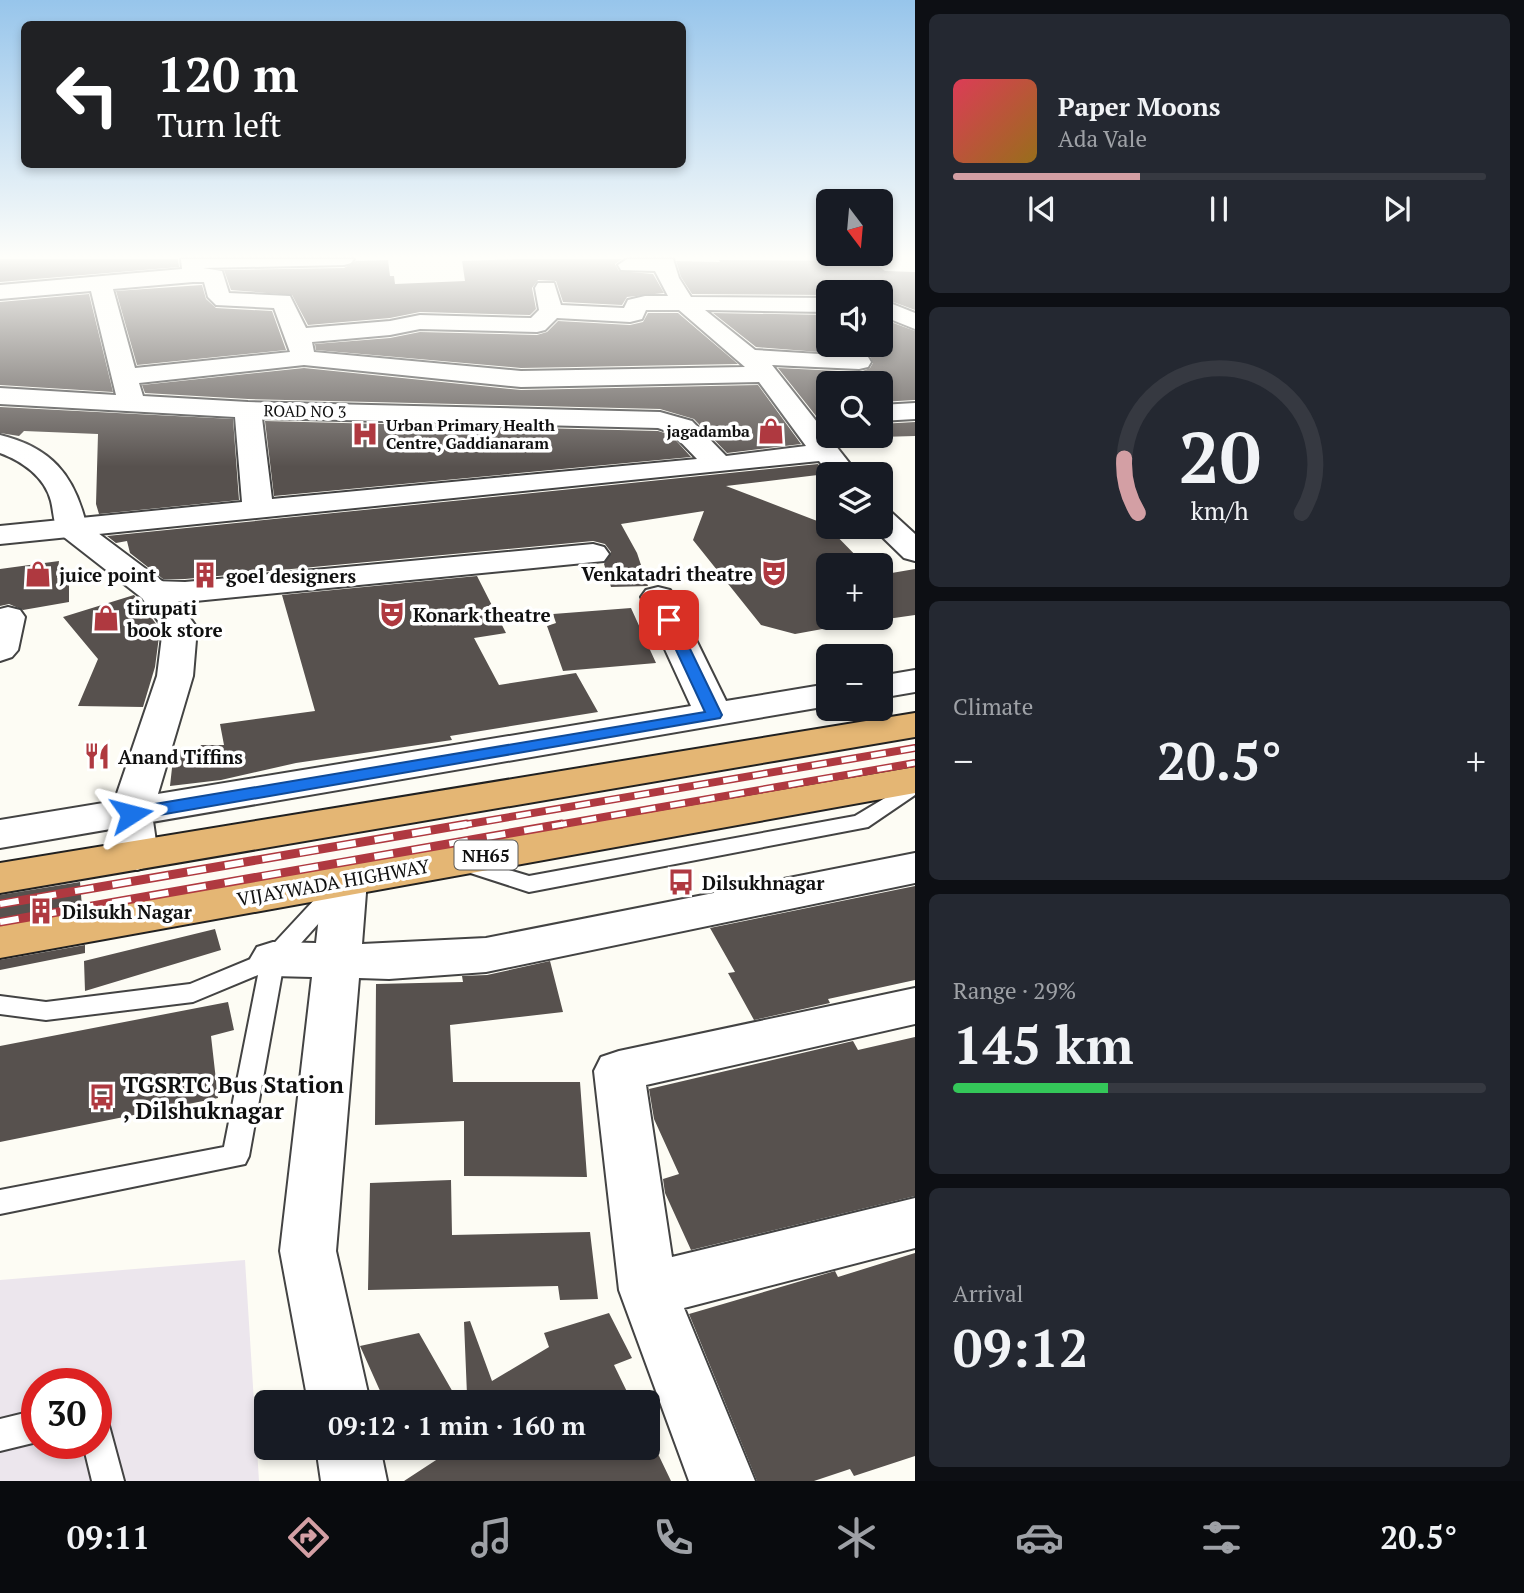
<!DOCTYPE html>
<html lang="en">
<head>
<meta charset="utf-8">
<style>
	body { margin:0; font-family:"PT Serif",serif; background:#242831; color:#f1f3f6; height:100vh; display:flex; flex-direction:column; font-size:26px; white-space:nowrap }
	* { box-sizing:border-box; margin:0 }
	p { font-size:23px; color:#9ea1a6 }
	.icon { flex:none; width:38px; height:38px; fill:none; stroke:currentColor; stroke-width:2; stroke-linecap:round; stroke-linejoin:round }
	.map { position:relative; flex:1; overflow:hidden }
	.panel { display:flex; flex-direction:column; gap:14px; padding:14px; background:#0d0f14; width:609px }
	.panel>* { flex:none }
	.top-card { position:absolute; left:21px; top:21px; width:665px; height:147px; border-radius:10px; box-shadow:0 4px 10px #0003; background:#202124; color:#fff; overflow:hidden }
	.needle { width:46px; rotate:164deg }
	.tools { position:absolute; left:816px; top:189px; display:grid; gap:14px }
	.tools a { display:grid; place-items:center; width:77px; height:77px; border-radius:10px; background:#171b24; box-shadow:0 4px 10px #0003; font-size:35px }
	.speed { position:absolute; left:21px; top:1368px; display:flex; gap:14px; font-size:35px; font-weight:700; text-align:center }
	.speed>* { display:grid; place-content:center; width:91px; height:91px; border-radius:50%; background:#171b24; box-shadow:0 4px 10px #0003; line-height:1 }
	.speed .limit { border:10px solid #d22; background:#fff; color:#111 }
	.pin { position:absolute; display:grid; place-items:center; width:60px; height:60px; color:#fff; margin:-30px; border-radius:14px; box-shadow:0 4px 10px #0006 }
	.me { position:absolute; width:77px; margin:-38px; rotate:81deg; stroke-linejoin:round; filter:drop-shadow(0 0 5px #0008) }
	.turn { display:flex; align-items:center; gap:24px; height:147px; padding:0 21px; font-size:32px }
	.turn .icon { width:91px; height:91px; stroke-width:2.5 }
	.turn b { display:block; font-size:49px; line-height:60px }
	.big { font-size:52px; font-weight:700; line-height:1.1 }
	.panel .widget { flex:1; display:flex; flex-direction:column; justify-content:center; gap:10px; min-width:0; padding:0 24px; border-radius:10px; background:#242831 }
	.panel .dial { align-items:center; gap:0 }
	.dial svg { height:182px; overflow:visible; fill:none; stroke:#363941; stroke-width:7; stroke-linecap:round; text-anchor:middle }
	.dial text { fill:#f1f3f6; stroke:none }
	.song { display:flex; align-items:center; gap:21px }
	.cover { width:84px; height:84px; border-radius:10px; background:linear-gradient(135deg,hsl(350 70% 55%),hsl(40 70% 35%)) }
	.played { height:7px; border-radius:4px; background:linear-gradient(90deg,#d39fa4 35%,#363941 35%) }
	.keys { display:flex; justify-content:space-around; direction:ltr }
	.heat { display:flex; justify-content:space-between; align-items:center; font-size:38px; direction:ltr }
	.charge { height:10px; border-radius:5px; background:linear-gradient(90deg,#34c759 29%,#363941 0) }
	.trip { position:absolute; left:254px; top:1390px; width:406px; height:70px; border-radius:10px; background:#171b24; box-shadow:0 4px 10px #0003; font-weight:700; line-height:70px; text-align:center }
	.tabs { display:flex; height:112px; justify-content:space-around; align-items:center; background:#090b0e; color:#9ea1a6 }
	.tabs .icon { width:49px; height:49px }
	.tabs .selected { color:#d39fa4 }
	.tabs b { font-size:32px; color:#f1f3f6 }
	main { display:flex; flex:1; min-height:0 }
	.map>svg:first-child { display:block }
	.industrial { fill:#ece6ed; fill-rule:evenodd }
	.building { fill:#57514e }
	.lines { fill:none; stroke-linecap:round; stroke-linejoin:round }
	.service-casing { stroke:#434343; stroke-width:4 }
	.minor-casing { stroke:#434343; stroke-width:4 }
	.tertiary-casing { stroke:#434343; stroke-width:4 }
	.trunk-casing { stroke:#212121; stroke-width:4 }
	.service { fill:#fff; fill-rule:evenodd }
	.minor { fill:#fff; fill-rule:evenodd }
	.tertiary { fill:#fff; fill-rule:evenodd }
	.trunk { fill:#e4b674; fill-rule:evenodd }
	.rail-far1-casing { stroke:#af3940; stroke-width:8 }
	.rail-casing { stroke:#af3940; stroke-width:9 }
	.rail-far1 { stroke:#fff; stroke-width:5; stroke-dasharray:15; stroke-linecap:butt }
	.rail { stroke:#fff; stroke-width:6; stroke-dasharray:19; stroke-linecap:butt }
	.route { fill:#1a73e8; stroke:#114b97; stroke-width:2 }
	.labels { text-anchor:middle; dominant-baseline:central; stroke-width:7; stroke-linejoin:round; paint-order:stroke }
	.far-street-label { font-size:16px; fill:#101010; stroke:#fff }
	.far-poi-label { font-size:16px; font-weight:bold; fill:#101010; stroke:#fff; text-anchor:start }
	.shield { fill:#fff; stroke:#585858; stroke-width:2 }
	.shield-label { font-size:18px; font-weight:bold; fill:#101010 }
	.poi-label { font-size:19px; font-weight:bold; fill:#101010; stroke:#fff; text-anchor:start }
	.street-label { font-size:19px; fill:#101010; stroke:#fff }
	.near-poi-label { font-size:23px; font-weight:bold; fill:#101010; stroke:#fff; text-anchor:start }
</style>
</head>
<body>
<main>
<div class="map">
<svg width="915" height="1481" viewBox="0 0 915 1481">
	<rect width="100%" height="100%" fill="#fdfcf4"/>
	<path class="industrial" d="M 245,1260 L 259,1481 L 0,1481 L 0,1280 ZM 37,1384 L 96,1384 L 96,1444 L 37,1444 Z"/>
	<path class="building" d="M 0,259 L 178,259 L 179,267 L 0,282 Z
		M 519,259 L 622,259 L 615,264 L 619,271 L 653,274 L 664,293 L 627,297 L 622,305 L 563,302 L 556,281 L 538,280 L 532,288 L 536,309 L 530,315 L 420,312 L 390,318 L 308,325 L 292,295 L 231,290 L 224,270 L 344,268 L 356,261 L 388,260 L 390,276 L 394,276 L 395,284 L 465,281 L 462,261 Z
		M 719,260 L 872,261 L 885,271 L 915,272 L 915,310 L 880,297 L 880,288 L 828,288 L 828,295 L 692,294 L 681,277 L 676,261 L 720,262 Z
		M 202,285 L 206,299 L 216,308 L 272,311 L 286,350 L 137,365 L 116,291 Z
		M 89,294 L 113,392 L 0,385 L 0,302 Z
		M 648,313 L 678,313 L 738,364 L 521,368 L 316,350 L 315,344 L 390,338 L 420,332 L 537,335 L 547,332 L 558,321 L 630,325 L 643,322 Z
		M 713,313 L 828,315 L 828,345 L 880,345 L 880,318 L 915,331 L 915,400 L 880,402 L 880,378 L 828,376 L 828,431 L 778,368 L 860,372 L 870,368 L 873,363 L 870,356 L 756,347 Z
		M 304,368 L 521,390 L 758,385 L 801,444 L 727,453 L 694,419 L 660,409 L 248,399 L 145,393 L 142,385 Z
		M 0,407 L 233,419 L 239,500 L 99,514 L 96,504 L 98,434 L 24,431 L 19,436 L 0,433 Z
		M 265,421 L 658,431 L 671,435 L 691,457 L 274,496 Z
		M 915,422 L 915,436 L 880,437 L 880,424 Z
		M 818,464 L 826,474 L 726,486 L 825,524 L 865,565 L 828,565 L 828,628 L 795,634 L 761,625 L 693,540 L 704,511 L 621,524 L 637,553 L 648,586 L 611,587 L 604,564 L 611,552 L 605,544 L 593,541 L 185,579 L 163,579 L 130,553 L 127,541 L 116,543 L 107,536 Z
		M 59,561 L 57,578 L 69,577 L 69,602 L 23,610 L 9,604 L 0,606 L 0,569 Z
		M 915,569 L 915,615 L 880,620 L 880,575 Z
		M 477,576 L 506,633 L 474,638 L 499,685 L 576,673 L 598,712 L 450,736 L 452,740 L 296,763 L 221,780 L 170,786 L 174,750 L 198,750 L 201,745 L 224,745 L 220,724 L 315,711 L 282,595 Z
		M 134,595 L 160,629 L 155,667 L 143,707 L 78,706 L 98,659 L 63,617 Z
		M 631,608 L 656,663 L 563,671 L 547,626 L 556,623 L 553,614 Z
		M 80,882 L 82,907 L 0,921 L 0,895 Z
		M 915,886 L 915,980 L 828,999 L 830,1003 L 754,1020 L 728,973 L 735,972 L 710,928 Z
		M 215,929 L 221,950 L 85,991 L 84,961 Z
		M 85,945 L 85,953 L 0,970 L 0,960 Z
		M 550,961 L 563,1012 L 450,1025 L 453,1082 L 580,1082 L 587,1177 L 464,1176 L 464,1121 L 375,1125 L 376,984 L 463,982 L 462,976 L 487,975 Z
		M 228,1002 L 234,1030 L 211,1036 L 218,1098 L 0,1142 L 0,1046 Z
		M 915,1037 L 915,1196 L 691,1250 L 665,1193 L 663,1179 L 679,1174 L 654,1119 L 649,1089 L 853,1041 L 858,1050 Z
		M 451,1180 L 452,1235 L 590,1232 L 598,1299 L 560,1300 L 558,1286 L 368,1290 L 370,1183 Z
		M 915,1253 L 915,1456 L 854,1476 L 850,1469 L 814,1481 L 757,1481 L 689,1314 L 835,1271 L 838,1277 Z
		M 609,1313 L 632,1358 L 614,1365 L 632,1402 L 385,1402 L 360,1346 L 419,1333 L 458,1401 L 467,1395 L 464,1322 L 470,1321 L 492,1381 L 549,1347 L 544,1333 Z
		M 648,1433 L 671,1481 L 404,1481 L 456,1447 L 648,1447 Z"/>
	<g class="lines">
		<g class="service-casing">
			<path id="service" d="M 915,780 L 915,795 L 868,827 L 529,892 L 455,868 L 452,863 L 455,858 L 463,856 L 529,876 L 855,816 Z
				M 337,881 L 345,884 L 348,889 L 345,894 L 284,962 L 249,1156 L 245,1164 L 0,1214 L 0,1190 L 224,1147 L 258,975 L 193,1002 L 46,1020 L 0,1014 L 0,996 L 46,1002 L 190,984 L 265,953 L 329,884 Z
				M 37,1410 L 37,1442 L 0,1451 L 0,1419 Z
				M 96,1413 L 107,1418 L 124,1481 L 92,1481 L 83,1444 L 96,1444 Z"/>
		</g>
		<g class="minor-casing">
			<path id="minor" d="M 181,259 L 354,259 L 351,263 L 344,265 L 203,268 L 222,271 L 229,293 L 290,296 L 306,328 L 390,321 L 420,315 L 531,318 L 539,310 L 535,288 L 538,283 L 554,283 L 561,305 L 624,308 L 628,300 L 645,296 L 668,296 L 655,271 L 621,270 L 618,265 L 627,259 L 673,259 L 679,278 L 691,297 L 828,298 L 828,312 L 705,310 L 755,350 L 868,357 L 871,362 L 868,367 L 859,369 L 772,365 L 858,474 L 829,474 L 819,461 L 0,544 L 0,526 L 242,502 L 235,417 L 0,404 L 0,388 L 116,395 L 91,291 L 0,299 L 0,285 L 182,269 ZM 193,282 L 204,282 L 208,297 L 216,305 L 274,308 L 290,352 L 135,368 L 113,289 ZM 646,310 L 679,310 L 745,367 L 521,371 L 314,352 L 312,342 L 390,335 L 420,329 L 537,332 L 545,330 L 557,318 L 630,322 L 642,319 ZM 304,365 L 521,387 L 759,382 L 806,446 L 726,456 L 692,421 L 660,412 L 248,402 L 143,396 L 139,383 ZM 262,418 L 658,428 L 672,433 L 697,459 L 272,499 Z
				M 880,299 L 915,313 L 915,329 L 880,315 Z
				M 915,403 L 915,419 L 880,421 L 880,405 Z
				M 880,509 L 891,512 L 915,534 L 915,561 L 904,558 L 872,527 L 880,527 Z
				M 593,544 L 604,547 L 609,554 L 604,561 L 185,602 L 142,598 L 137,591 L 142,584 L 154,581 L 185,582 Z
				M 658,587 L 670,590 L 675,597 L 726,701 L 828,684 L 828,706 L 0,848 L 0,820 L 691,706 L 641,597 L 646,590 Z
				M 8,607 L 20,610 L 25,617 L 18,650 L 12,657 L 0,661 L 0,609 Z
				M 915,670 L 915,692 L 880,698 L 880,676 Z
				M 915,853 L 915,883 L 486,972 L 389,979 L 359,978 L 336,1251 L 370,1402 L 308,1402 L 280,1251 L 312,977 L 273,976 L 257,971 L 250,959 L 257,947 L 273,942 L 316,943 L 323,880 L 330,869 L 345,865 L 360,869 L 367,880 L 362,944 L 486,938 Z
				M 915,988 L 915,1024 L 646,1085 L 672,1257 L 915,1198 L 915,1248 L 684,1308 L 755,1481 L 689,1481 L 619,1290 L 594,1071 L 601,1057 L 619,1051 Z
				M 316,1447 L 380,1447 L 387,1481 L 321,1481 Z"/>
		</g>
		<g class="tertiary-casing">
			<path id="tertiary" d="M 0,435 C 50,447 74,474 86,524 L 166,584 L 197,628 L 193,676 L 152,814 L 158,855 L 152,865 L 137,870 L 122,865 L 116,855 L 110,814 L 157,676 L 163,628 L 142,598 L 60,534 C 53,524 54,513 51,501 C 45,477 22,461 0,453 Z"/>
		</g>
		<g class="trunk-casing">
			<path id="trunk" d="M 915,713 L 915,737 L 0,893 L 0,863 Z
				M 915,767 L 915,793 L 0,958 L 0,924 Z"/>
		</g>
		<use href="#service" class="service"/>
		<use href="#minor" class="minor"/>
		<use href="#tertiary" class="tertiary"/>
		<use href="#trunk" class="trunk"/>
		<g class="rail-far1-casing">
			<path id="rail-far1" d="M 457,826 L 915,748
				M 552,826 L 915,763"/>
		</g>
		<g class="rail-casing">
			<path id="rail" d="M 0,904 L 467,824
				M 0,922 L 562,824"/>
		</g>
		<use href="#rail-far1" class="rail-far1"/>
		<use href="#rail" class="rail"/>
	</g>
	<linearGradient id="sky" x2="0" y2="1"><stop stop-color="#97c5eb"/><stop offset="0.55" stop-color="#fefefa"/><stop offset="1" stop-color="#fefefa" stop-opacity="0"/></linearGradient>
	<rect width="915" height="467" fill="url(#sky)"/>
	<path class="route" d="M 669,616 L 676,620 L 722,715 L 720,718 L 131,820 L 123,814 L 131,808 L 705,712 L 662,620 Z"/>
	<defs>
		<g id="shop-bare" transform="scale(2.1)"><path d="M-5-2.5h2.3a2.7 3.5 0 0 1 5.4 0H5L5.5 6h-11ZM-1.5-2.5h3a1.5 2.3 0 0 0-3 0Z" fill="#af3940" stroke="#fff" stroke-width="2.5" paint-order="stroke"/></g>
		<g id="hospital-bare" transform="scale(2.1)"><path d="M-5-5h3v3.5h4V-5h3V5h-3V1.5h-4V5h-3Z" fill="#af3940" stroke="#fff" stroke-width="2.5" paint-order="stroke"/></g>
		<g id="theatre-bare" transform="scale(2.1)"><path d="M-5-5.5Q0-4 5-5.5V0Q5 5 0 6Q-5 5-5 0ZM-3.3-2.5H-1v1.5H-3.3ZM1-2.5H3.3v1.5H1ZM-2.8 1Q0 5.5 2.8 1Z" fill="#af3940" stroke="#fff" stroke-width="2.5" paint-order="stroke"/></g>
		<g id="building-bare" transform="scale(2.1)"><path d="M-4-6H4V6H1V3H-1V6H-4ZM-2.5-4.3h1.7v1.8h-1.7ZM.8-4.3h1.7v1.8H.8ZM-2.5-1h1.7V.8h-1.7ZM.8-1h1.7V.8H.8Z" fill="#af3940" stroke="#fff" stroke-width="2.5" paint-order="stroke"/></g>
		<g id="restaurant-bare" transform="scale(2.1)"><path d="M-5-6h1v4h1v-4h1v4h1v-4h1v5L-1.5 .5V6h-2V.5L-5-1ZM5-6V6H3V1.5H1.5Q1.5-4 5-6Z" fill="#af3940" stroke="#fff" stroke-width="2.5" paint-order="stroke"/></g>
		<g id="bus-bare" transform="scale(2.1)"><path d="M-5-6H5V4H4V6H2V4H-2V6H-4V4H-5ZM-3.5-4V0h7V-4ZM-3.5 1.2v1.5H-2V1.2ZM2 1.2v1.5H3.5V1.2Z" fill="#af3940" stroke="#fff" stroke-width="2.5" paint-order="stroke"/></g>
	</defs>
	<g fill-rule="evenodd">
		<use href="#shop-bare" x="771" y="431"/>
		<use href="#hospital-bare" x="365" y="434"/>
		<use href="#theatre-bare" x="774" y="573"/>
		<use href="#shop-bare" x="38" y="574"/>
		<use href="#building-bare" x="205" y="575"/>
		<use href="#theatre-bare" x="392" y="614"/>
		<use href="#shop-bare" x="106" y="618"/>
		<use href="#restaurant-bare" x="97" y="756"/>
		<use href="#bus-bare" x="681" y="882"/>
		<use href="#building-bare" x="41" y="911"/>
		<use href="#bus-bare" x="102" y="1097"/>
	</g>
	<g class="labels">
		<g class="far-street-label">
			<text transform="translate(305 411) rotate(1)">ROAD NO 3</text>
		</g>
		<g class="far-poi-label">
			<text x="386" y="425">Urban Primary Health<tspan x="386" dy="18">Centre, Gaddianaram</tspan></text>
			<text x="750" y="431" text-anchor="end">jagadamba</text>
		</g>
		<rect class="shield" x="454.5" y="840.5" width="63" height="29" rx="5"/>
		<g class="shield-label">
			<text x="486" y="855">NH65</text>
		</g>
		<g class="poi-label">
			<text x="753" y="573" text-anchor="end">Venkatadri theatre</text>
			<text x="59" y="574">juice point</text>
			<text x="226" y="575">goel designers</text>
			<text x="127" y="607">tirupati<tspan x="127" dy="22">book store</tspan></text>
			<text x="413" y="614">Konark theatre</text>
			<text x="118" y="756">Anand Tiffins</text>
			<text x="702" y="882">Dilsukhnagar</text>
			<text x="62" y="911">Dilsukh Nagar</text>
		</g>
		<g class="street-label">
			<text transform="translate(333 882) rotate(-10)">VIJAYWADA HIGHWAY</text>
		</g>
		<g class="near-poi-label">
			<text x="123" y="1084">TGSRTC Bus Station<tspan x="123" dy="26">, Dilshuknagar</tspan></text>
		</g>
	</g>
</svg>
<div class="tools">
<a><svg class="needle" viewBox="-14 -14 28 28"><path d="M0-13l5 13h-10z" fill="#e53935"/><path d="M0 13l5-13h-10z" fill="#9ea1a6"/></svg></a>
<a><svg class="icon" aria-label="sound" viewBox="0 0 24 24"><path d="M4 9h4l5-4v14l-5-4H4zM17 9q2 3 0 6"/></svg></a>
<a><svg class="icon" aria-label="search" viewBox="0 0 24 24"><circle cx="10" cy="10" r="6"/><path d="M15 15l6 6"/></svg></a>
<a><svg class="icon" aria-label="layers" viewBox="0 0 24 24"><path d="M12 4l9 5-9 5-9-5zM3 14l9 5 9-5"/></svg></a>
<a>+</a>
<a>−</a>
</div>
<div class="speed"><div class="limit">30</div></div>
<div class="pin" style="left:669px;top:620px;background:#d93025"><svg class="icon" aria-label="arrive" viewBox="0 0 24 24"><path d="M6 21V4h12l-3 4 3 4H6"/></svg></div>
<svg class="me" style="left:131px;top:814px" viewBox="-20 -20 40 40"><path d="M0-17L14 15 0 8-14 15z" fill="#1a73e8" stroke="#fff" stroke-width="4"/></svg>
<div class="trip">09:12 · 1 min · 160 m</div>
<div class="top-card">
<div class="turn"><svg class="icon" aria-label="left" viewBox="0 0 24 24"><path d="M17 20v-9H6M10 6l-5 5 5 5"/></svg><div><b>120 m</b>Turn left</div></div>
</div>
</div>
<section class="panel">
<div class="widget">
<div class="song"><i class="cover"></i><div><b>Paper Moons</b><p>Ada Vale</p></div></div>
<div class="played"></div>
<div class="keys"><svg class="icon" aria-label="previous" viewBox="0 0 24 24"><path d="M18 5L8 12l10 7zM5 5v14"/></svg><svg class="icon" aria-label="pause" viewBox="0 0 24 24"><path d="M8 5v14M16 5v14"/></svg><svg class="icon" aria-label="next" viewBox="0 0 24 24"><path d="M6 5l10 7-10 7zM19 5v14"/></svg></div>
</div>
<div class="widget dial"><svg viewBox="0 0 100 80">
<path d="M14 69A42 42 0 1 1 86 69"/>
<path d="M14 69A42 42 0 0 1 8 45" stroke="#d39fa4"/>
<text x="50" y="56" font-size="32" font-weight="700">20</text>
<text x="50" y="72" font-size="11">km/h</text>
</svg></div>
<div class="widget"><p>Climate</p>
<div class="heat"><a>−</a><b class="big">20.5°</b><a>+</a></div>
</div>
<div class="widget"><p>Range · 29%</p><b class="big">145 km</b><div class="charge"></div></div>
<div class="widget"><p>Arrival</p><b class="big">09:12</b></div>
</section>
</main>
<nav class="tabs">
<b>09:11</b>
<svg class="icon selected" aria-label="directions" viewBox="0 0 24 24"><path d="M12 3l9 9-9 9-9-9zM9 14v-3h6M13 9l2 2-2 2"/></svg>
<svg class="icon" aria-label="music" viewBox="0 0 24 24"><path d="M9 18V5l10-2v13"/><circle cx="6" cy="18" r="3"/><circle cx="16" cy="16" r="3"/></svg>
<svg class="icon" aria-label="phone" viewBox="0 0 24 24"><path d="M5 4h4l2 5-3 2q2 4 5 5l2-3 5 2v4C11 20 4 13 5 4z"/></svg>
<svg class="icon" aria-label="climate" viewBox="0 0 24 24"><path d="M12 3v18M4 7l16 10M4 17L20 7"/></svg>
<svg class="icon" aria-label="car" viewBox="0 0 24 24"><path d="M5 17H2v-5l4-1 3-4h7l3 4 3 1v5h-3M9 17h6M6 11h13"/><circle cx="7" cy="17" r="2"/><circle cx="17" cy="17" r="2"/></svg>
<svg class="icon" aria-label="filters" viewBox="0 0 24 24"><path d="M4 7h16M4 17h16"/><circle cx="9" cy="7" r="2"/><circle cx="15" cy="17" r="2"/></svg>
<b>20.5°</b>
</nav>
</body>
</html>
